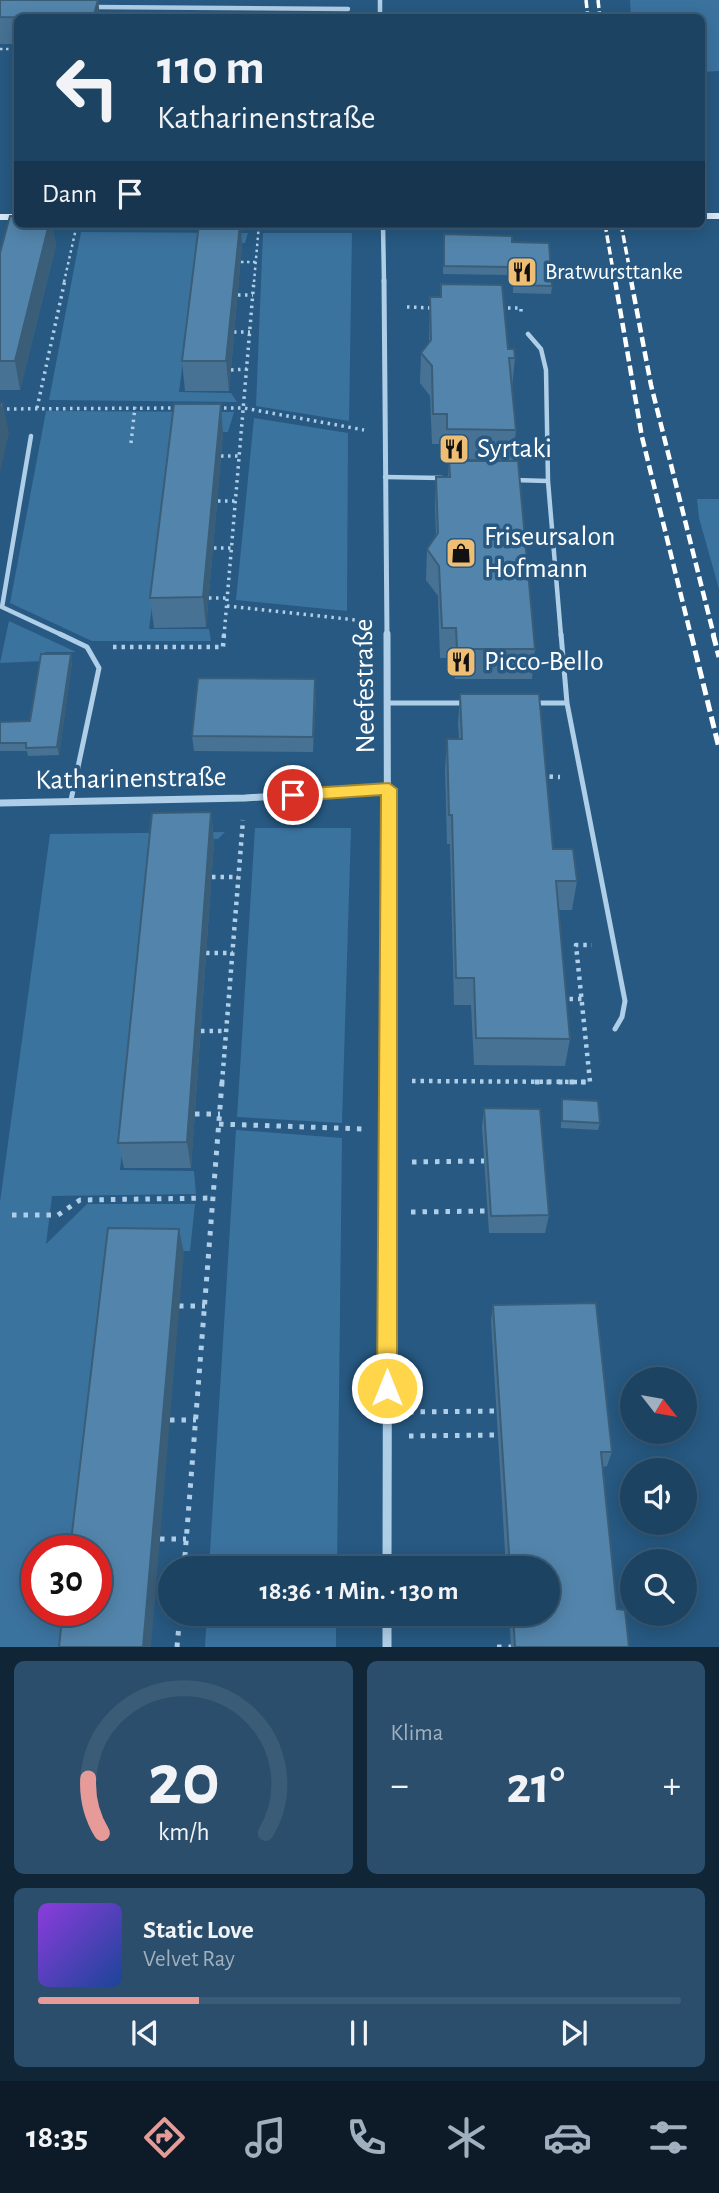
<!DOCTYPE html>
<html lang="de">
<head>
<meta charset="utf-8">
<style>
	body { margin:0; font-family:"Alegreya Sans",sans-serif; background:#2a4e6b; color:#f1f3f6; height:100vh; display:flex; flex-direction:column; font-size:26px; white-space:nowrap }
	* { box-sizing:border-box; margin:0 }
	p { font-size:23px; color:#a0b0be }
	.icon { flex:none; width:38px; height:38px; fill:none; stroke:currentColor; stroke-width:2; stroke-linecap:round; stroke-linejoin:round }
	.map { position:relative; height:1647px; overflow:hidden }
	.drawer { display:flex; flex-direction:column; gap:14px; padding:14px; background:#102536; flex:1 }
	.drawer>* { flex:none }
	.banner { position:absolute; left:14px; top:14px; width:691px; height:214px; border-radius:10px; box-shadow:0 4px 18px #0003,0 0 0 2px #3b5c77; background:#1d4362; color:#f1f3f6; overflow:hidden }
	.needle { width:46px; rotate:121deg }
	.tools { position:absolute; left:620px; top:1367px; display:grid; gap:14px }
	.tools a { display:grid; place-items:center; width:77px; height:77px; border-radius:50%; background:#1d4362; box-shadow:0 4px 18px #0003,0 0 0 2px #3b5c77; font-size:35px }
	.speed { position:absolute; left:21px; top:1535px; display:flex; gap:14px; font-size:35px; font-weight:700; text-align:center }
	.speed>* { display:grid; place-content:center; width:91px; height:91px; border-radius:50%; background:#1d4362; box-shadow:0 4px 18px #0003,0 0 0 2px #3b5c77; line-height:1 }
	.speed .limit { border:10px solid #d22; background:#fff; color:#111 }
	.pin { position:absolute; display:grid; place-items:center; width:60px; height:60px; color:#fff; margin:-30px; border:4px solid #fff; border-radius:50%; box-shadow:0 2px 7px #0007 }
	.me { position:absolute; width:77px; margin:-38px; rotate:0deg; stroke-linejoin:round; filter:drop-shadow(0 0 5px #0008) }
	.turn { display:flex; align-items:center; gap:24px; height:147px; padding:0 28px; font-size:32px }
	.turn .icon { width:91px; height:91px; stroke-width:2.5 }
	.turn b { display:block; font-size:49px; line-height:60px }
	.then { display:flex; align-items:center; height:66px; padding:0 28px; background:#0003; gap:14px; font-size:26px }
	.big { font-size:52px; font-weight:700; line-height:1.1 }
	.drawer .widget { flex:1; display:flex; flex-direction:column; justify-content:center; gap:10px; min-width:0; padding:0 24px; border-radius:10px; background:#2a4e6b }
	.drawer .dial { align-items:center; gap:0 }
	.dial svg { height:182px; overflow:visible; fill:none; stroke:#3b5c77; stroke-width:7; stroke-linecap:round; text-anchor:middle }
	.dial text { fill:#f1f3f6; stroke:none }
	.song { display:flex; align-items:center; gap:21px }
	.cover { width:84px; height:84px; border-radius:10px; background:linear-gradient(135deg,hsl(270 70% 55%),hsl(220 70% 35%)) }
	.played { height:7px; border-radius:4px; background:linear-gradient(90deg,#e69b98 25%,#3b5c77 25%) }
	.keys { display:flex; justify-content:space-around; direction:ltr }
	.heat { display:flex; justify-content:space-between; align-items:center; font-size:38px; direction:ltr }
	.drawer .tiles { flex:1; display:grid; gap:14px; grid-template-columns:1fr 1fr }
	.widget:last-child { grid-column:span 2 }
	.trip { position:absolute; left:158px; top:1556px; width:402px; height:70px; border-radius:35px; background:#1d4362; box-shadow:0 4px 18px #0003,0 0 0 2px #3b5c77; font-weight:700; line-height:70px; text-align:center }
	.tab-bar { display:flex; height:112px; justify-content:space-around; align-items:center; background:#0c1b27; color:#a0b0be }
	.tab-bar .icon { width:49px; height:49px }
	.tab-bar .on { color:#e69b98 }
	.tab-bar b { font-size:32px; color:#f1f3f6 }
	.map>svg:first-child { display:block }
	.green { fill:#3b739f }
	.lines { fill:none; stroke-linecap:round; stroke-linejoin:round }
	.path-far3 { stroke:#afcee7; stroke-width:2.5; stroke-dasharray:2.5 3.5; stroke-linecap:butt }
	.path-far2 { stroke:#afcee7; stroke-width:3.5; stroke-dasharray:2.5 4.5; stroke-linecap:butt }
	.path-far1 { stroke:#afcee7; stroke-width:4.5; stroke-dasharray:3.5 5; stroke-linecap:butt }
	.path { stroke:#afcee7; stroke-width:5; stroke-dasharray:4.5 7; stroke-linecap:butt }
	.service-far1 { stroke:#afcee7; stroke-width:4.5 }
	.service { stroke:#afcee7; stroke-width:5 }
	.minor-far3 { stroke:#afcee7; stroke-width:4.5 }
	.minor-far2 { stroke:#afcee7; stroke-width:5 }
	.minor-far1 { stroke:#afcee7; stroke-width:7 }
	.minor { stroke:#afcee7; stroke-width:9 }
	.secondary { fill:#d9e9f6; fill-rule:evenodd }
	.rail-far2 { stroke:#fff; stroke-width:3.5; stroke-dasharray:8 3.5; stroke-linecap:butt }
	.rail-far1 { stroke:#fff; stroke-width:4.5; stroke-dasharray:10 4.5; stroke-linecap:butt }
	.rail { stroke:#fff; stroke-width:5; stroke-dasharray:12 5; stroke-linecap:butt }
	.wall { fill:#477294 }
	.shaded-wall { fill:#3a5d78 }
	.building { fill:#5385ac; stroke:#3a5d78; stroke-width:2 }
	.route { fill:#ffd54a; stroke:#a68a30; stroke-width:2 }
	.labels { text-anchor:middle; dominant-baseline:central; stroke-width:7; stroke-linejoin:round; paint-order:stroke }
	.far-poi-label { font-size:23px; fill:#fff; stroke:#275982; text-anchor:start }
	.poi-label { font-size:28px; fill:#fff; stroke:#275982; text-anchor:start }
	.street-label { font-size:28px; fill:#fff; stroke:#275982 }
</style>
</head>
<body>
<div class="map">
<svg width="719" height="1647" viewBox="0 0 719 1647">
	<rect width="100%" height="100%" fill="#275982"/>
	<path class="green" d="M 630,0 L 719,0 L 719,71 L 702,72 L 702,18 L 631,17 Z
		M 81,232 L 248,233 L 245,243 L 198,243 L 179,392 L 231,393 L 237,402 L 49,400 Z
		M 263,233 L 352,233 L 349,421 L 256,406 Z
		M 46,411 L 234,412 L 228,432 L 175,432 L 149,629 L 209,629 L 211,641 L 92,641 L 10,603 Z
		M 254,418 L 348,433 L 347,611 L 236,600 Z
		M 697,499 L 719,499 L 719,589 L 699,518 Z
		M 9,621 L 76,652 L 45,652 L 42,661 L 0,663 Z
		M 255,828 L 351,828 L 342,1123 L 237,1117 Z
		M 225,832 L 218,839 L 155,840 L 120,1170 L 194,1171 L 196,1194 L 52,1196 L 46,1244 L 87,1204 L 195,1204 L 190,1251 L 112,1251 L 77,1550 L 37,1550 L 37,1610 L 70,1610 L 66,1647 L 0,1647 L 0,1202 L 50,834 Z
		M 236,1130 L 342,1138 L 337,1568 L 209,1568 Z
		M 207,1614 L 336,1614 L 336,1647 L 205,1647 Z"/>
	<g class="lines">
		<path class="path-far3" d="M 0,49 L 18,49
			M 241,262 L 256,262
			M 64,282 L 77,224
			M 254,282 L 259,224"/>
		<path class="path-far2" d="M 238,295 L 253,295
			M 407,307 L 433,308
			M 501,308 L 521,308 L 521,315
			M 234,332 L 250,332
			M 231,370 L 247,369
			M 37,408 L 65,280
			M 217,408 L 244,408 L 364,430
			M 0,409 L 177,408
			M 131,443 L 135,407
			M 221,456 L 239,456
			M 218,501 L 236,501
			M 214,548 L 231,548
			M 209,598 L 227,598
			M 227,606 L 365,621
			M 224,636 L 254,280"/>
		<path class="path-far1" d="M 113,647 L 223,647 L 224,634
			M 541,776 L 560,777
			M 212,877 L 238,877
			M 206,953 L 233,953
			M 561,999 L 582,999
			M 201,1031 L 226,1031
			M 412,1081 L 590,1082 L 576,945 L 592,945
			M 222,1083 L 243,820"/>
		<path class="path" d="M 535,1082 L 590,1082
			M 195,1114 L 220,1114
			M 219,1124 L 365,1129
			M 412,1162 L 484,1161
			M 411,1212 L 487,1211
			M 12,1215 L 58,1215 L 80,1200 L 213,1198
			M 179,1306 L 205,1306
			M 409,1412 L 496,1411
			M 170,1420 L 196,1420
			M 409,1436 L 498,1435
			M 160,1539 L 186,1539
			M 184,1568 L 222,1082
			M 177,1647 L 180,1614
			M 497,1647 L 511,1647"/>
		<path class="service-far1" d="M 528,334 L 541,349 L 546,370 L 548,481
			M 31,436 L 2,607 L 64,636
			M 385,477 L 442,478
			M 514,480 L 548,481 L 561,636"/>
		<path class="service" d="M 60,634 L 87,647 L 99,668 L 71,800
			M 388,703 L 465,703
			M 535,703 L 567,703 L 561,634
			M 567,703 L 625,1001 L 622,1017 L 615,1029"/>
		<path class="minor-far3" d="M 380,0 L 380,18
			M 92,7 L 348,9
			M 383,224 L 384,282"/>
		<path class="minor-far2" d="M 384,280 L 387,636"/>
		<path class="minor-far1" d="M 387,634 L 388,1083
			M 0,803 L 245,798 L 389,789"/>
		<path class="minor" d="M 387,1568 L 388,1082
			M 387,1614 L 387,1647"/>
		<path class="secondary" d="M 702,213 L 719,213 L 719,219 L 702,219 Z
			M 0,214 L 18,214 L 18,220 L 0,220 Z"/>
		<path class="rail-far2" d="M 586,0 L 588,18
			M 598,0 L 600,18
			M 605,224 L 615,282
			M 621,224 L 632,282"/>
		<path class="rail-far1" d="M 615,280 L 642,437 L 691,636
			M 631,280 L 651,385 L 714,636"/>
		<path class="rail" d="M 691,634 L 719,748
			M 713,634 L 719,657"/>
	</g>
	<path class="wall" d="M 0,0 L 98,0 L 100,18 L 18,18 L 18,44 L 0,44 Z
		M 18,224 L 52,224 L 56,245 L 20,390 L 0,390 L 0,253 Z
		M 444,234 L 512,242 L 552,286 L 551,294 L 513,293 L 513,275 L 443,274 Z
		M 242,245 L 229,391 L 185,391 L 182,361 Z
		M 441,284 L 508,349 L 515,358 L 512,388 L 516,430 L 513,460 L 446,459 L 445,444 L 432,444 L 430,396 L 420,383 L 421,353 L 429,343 L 430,297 L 440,297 Z
		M 223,434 L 206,627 L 154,628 L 150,598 Z
		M 449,461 L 535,649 L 532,679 L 455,679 L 454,658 L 440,658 L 438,596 L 426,580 L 427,549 L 436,536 L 435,507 L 436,477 L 448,477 Z
		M 72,662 L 59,755 L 28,756 L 27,751 L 0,751 L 0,722 L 30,721 Z
		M 460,694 L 553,849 L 577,881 L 572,910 L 559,910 L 570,1039 L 565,1066 L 474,1065 L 471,1005 L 454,1005 L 450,844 L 447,844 L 445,769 L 447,739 L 459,739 L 458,724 Z
		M 316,695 L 313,752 L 194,751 L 192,736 Z
		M 211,812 L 214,842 L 191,1168 L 124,1168 L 118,1143 Z
		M 562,1099 L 600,1123 L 598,1130 L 561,1128 L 561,1106 Z
		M 484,1108 L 549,1215 L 545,1233 L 489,1233 L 482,1127 Z
		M 493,1305 L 612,1452 L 607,1466 L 603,1467 L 617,1609 L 629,1647 L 511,1647 L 509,1614 L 548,1614 L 548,1568 L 506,1568 L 491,1321 Z"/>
	<path class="shaded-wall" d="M 98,0 L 100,18 L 93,18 Z
		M 49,224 L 52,224 L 56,245 L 20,390 L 15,361 Z
		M 240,224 L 241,224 L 242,245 L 229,391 L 226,361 Z
		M 3,403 L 9,433 L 0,473 L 0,417 Z
		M 221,404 L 223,434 L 206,627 L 203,597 Z
		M 71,654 L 72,662 L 59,755 L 57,747 Z
		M 315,679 L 316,695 L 313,752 L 313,737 Z
		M 211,812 L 214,842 L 191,1168 L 187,1142 Z
		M 179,1229 L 184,1253 L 151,1647 L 143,1647 Z"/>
	<path class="building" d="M 0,0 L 98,0 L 93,18 L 0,17 Z
		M 10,216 L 18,216 L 18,224 L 49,224 L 15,361 L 0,361 L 0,253 Z
		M 199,224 L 240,224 L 226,361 L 182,361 Z
		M 444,234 L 512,236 L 512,242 L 549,243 L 552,286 L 514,285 L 513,267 L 444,266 Z
		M 441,284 L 502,285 L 508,349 L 514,349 L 515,358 L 509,358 L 516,430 L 447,429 L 447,414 L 433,414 L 432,366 L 421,353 L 431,340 L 430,297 L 441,297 Z
		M 0,403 L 3,403 L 0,417 Z
		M 174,404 L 221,404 L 203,597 L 150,598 Z
		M 449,461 L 518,461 L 535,649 L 457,649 L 456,628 L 442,628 L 439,566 L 427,549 L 438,533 L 436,477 L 450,477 Z
		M 41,654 L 71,654 L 57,747 L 26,748 L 26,743 L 0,743 L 0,722 L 30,721 Z
		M 198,678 L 315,679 L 313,737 L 192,736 Z
		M 460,694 L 539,694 L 553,849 L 573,849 L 577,881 L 556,881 L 570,1039 L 476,1038 L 474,978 L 456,978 L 452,815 L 449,815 L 447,739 L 462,739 Z
		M 211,812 L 187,1142 L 118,1143 L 152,813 Z
		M 562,1099 L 598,1101 L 600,1123 L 562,1121 Z
		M 484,1108 L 540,1109 L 549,1215 L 491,1216 Z
		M 108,1228 L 179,1229 L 143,1647 L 59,1647 L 63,1610 L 96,1610 L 96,1550 L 70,1550 Z
		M 596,1303 L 612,1452 L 601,1452 L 617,1609 L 625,1610 L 629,1647 L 515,1647 L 513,1614 L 548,1614 L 548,1568 L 510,1568 L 493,1305 Z"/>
	<path class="route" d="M 389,783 L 397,789 L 397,1388 L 394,1395 L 387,1398 L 380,1395 L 377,1388 L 381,795 L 293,801 L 285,795 L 293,789 Z"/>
	<defs>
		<g id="restaurant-square" transform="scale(1.575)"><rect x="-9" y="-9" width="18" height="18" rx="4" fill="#efbe75" stroke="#275982"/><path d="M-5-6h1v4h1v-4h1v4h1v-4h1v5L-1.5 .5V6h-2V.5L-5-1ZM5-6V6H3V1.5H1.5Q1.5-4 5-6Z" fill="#111"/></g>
		<g id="shop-square" transform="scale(1.575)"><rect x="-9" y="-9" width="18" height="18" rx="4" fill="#efbe75" stroke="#275982"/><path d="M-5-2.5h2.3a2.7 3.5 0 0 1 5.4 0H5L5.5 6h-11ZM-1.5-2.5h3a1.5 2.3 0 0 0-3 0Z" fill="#111"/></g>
	</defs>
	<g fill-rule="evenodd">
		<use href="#restaurant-square" x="522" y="272"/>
		<use href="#restaurant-square" x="454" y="449"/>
		<use href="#shop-square" x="461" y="553"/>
		<use href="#restaurant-square" x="461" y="662"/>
	</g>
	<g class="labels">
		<g class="far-poi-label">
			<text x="545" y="272">Bratwursttanke</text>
		</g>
		<g class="poi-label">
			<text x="477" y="449">Syrtaki</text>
			<text x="484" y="537">Friseursalon<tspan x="484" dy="32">Hofmann</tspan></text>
			<text x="484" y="662">Picco-Bello</text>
		</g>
		<g class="street-label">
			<text transform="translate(365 686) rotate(-91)">Neefestraße</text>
			<text transform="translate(131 779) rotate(-1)">Katharinenstraße</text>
		</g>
	</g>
</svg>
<div class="tools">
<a><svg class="needle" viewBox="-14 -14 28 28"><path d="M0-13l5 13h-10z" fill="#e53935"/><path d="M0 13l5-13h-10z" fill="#a0b0be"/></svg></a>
<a><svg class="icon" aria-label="sound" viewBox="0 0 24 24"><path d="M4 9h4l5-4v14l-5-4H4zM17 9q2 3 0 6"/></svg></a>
<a><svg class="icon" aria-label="search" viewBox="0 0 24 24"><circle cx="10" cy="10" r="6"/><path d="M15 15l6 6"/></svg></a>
</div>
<div class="speed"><div class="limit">30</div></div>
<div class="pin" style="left:293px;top:795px;background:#d93025"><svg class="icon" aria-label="arrive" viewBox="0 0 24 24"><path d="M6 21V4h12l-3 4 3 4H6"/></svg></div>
<svg class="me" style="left:387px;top:1388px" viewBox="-20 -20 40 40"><circle r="17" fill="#ffd54a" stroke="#fff" stroke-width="3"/><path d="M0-11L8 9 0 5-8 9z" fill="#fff"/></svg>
<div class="trip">18:36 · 1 Min. · 130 m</div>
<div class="banner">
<div class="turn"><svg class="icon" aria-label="left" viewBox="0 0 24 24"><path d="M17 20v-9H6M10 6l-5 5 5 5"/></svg><div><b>110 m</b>Katharinenstraße</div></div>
<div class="then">Dann<svg class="icon" aria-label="arrive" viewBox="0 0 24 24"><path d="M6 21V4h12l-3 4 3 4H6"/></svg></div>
</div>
</div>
<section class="drawer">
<div class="tiles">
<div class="widget dial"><svg viewBox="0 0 100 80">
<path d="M14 69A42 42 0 1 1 86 69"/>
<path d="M14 69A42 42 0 0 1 8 45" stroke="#e69b98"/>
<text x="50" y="56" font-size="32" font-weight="700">20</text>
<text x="50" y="72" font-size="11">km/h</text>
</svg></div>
<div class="widget"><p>Klima</p>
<div class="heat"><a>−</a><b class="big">21°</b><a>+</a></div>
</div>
<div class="widget">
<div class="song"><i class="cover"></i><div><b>Static Love</b><p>Velvet Ray</p></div></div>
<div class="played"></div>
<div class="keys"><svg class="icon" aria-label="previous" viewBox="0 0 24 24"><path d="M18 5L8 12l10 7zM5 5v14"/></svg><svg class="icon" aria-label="pause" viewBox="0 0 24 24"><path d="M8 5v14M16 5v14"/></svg><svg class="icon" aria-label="next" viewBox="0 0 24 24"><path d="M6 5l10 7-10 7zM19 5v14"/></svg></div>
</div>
</div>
</section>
<nav class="tab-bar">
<b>18:35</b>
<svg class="icon on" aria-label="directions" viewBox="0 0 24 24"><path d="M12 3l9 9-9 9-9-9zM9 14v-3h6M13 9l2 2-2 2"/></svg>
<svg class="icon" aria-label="music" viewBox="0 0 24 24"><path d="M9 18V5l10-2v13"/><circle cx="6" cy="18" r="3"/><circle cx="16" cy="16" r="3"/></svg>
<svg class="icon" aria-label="phone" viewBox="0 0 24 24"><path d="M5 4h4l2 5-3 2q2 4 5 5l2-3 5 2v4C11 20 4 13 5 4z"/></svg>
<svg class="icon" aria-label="climate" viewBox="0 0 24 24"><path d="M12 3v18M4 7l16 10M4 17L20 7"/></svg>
<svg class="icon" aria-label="car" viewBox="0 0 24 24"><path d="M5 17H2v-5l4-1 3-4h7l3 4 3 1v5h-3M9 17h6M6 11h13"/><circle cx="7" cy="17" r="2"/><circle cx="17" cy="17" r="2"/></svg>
<svg class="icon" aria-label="filters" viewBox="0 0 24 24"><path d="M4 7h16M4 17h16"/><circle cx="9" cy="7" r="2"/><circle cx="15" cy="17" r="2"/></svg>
</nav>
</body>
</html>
